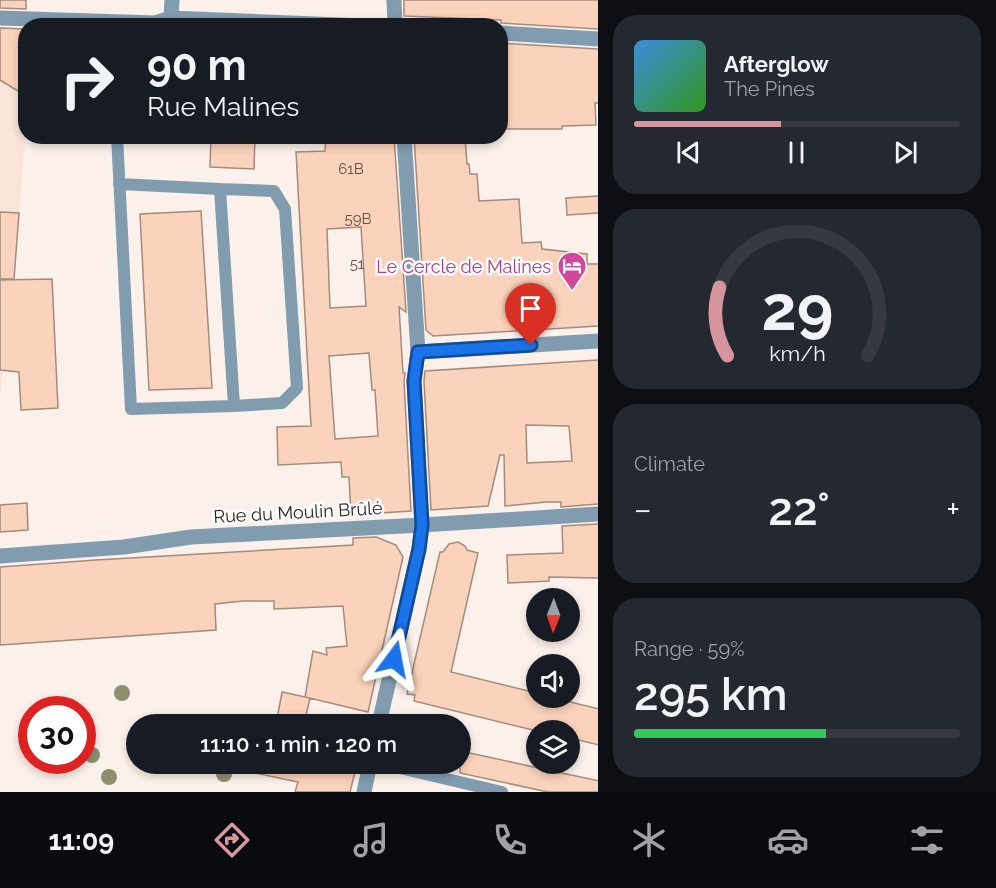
<!DOCTYPE html>
<html lang="en">
<head>
<meta charset="utf-8">
<style>
	body { margin:0; font-family:Raleway,sans-serif; background:#242831; color:#f1f3f6; height:100vh; display:flex; flex-direction:column; font-size:22px; white-space:nowrap }
	* { box-sizing:border-box; margin:0 }
	p { font-size:20px; color:#9ea1a6 }
	.icon { flex:none; width:33px; height:33px; fill:none; stroke:currentColor; stroke-width:2; stroke-linecap:round; stroke-linejoin:round }
	.map { position:relative; flex:1; overflow:hidden }
	.side { display:flex; flex-direction:column; gap:15px; padding:15px; background:#0d0f14; width:398px }
	.side>* { flex:none }
	.hud { position:absolute; left:18px; top:18px; width:490px; height:126px; border-radius:24px; box-shadow:0 3px 9px #0003; background:#171b24; color:#f1f3f6; overflow:hidden }
	.needle { width:39px; rotate:181deg }
	.tools { position:absolute; left:526px; top:588px; display:grid; gap:12px }
	.tools a { display:grid; place-items:center; width:54px; height:54px; border-radius:50%; background:#171b24; box-shadow:0 3px 9px #0003; font-size:30px }
	.speed { position:absolute; left:18px; top:696px; display:flex; gap:12px; font-size:30px; font-weight:700; text-align:center }
	.speed>* { display:grid; place-content:center; width:78px; height:78px; border-radius:50%; background:#171b24; box-shadow:0 3px 9px #0003; line-height:1 }
	.speed .limit { border:9px solid #d22; background:#fff; color:#111 }
	.pin { position:absolute; display:grid; place-items:center; width:51px; height:51px; color:#fff; margin:-62px -26px; border-radius:50% 50% 50% 0; rotate:-45deg; box-shadow:0 0 6px #0007 }
	.pin .icon { rotate:45deg }
	.me { position:absolute; width:66px; margin:-33px; rotate:13deg; stroke-linejoin:round; filter:drop-shadow(0 0 4px #0008) }
	.turn { display:flex; align-items:center; gap:21px; height:126px; padding:0 30px; font-size:27px }
	.turn .icon { width:78px; height:78px; stroke-width:2.5 }
	.turn b { display:block; font-size:42px; line-height:51px }
	.big { font-size:45px; font-weight:600; line-height:1.1 }
	.side .widget { flex:1; display:flex; flex-direction:column; justify-content:center; gap:9px; min-width:0; padding:0 21px; border-radius:24px; background:#242831 }
	.side .dial { align-items:center; gap:0 }
	.dial svg { height:156px; overflow:visible; fill:none; stroke:#363941; stroke-width:7; stroke-linecap:round; text-anchor:middle }
	.dial text { fill:#f1f3f6; stroke:none }
	.song { display:flex; align-items:center; gap:18px }
	.cover { width:72px; height:72px; border-radius:9px; background:linear-gradient(135deg,hsl(210 70% 55%),hsl(110 70% 35%)) }
	.played { height:6px; border-radius:3px; background:linear-gradient(90deg,#d6959c 45%,#363941 45%) }
	.keys { display:flex; justify-content:space-around; direction:ltr }
	.heat { display:flex; justify-content:space-between; align-items:center; font-size:33px; direction:ltr }
	.charge { height:9px; border-radius:4px; background:linear-gradient(90deg,#34c759 59%,#363941 0) }
	.trip { position:absolute; left:126px; top:714px; width:345px; height:60px; border-radius:30px; background:#171b24; box-shadow:0 3px 9px #0003; font-weight:600; line-height:60px; text-align:center }
	.tabs { display:flex; height:96px; justify-content:space-around; align-items:center; background:#090b0e; color:#9ea1a6 }
	.tabs .icon { width:42px; height:42px }
	.tabs .selected { color:#d6959c }
	.tabs b { font-size:27px; color:#f1f3f6 }
	main { display:flex; flex:1; min-height:0 }
	.map>svg:first-child { display:block }
	.education { fill:#fae4d7 }
	.building { fill:#fbd3bc; stroke:#a38b7d; stroke-width:1.5; fill-rule:evenodd }
	.lines { fill:none; stroke-linecap:round; stroke-linejoin:round }
	.lane { stroke:#819caf; stroke-width:12 }
	.street { stroke:#819caf; stroke-width:15 }
	.tree { fill:#8f8f70 }
	.route-casing { stroke:#114b97; stroke-width:15 }
	.route { stroke:#1a73e8; stroke-width:10 }
	.labels { text-anchor:middle; dominant-baseline:central; stroke-width:5; stroke-linejoin:round; paint-order:stroke }
	.number-label { font-size:15px; fill:#625047 }
	.hotel-label { font-size:18px; fill:#b23c85; stroke:#fff; text-anchor:end }
	.street-label { font-size:18px; fill:#2f2520; stroke:#fff }
</style>
</head>
<body>
<main>
<div class="map">
<svg width="599" height="792" viewBox="0 0 599 792">
	<rect width="100%" height="100%" fill="#fbf0ea"/>
	<path class="education" d="M 0,33 L 25,34 L 26,127 L 12,299 L 0,394 Z"/>
	<path class="building" d="M 0,0 L 26,0 L 26,9 L 0,8 Z
		M 404,0 L 599,0 L 599,29 L 501,23 L 501,20 L 404,16 Z
		M 0,28 L 26,29 L 26,96 L 0,80 Z
		M 501,43 L 599,49 L 599,103 L 595,103 L 596,125 L 562,126 L 562,129 L 507,129 L 506,107 L 504,107 L 503,95 L 501,95 Z
		M 211,136 L 255,136 L 254,169 L 210,167 Z
		M 326,136 L 394,136 L 406,312 L 399,307 L 403,373 L 405,373 L 404,382 L 411,511 L 351,515 L 349,477 L 342,477 L 341,462 L 278,465 L 277,427 L 311,426 L 296,152 L 325,151 ZM 361,227 L 366,306 L 330,308 L 327,229 ZM 369,353 L 372,390 L 375,390 L 378,436 L 335,439 L 329,356 Z
		M 414,136 L 465,136 L 467,164 L 469,164 L 470,174 L 477,174 L 479,201 L 519,199 L 522,243 L 541,242 L 542,249 L 587,254 L 587,264 L 599,264 L 599,326 L 433,336 L 426,330 Z
		M 599,196 L 599,213 L 567,215 L 566,198 Z
		M 201,211 L 212,388 L 149,390 L 140,214 Z
		M 0,212 L 19,213 L 14,279 L 0,279 Z
		M 52,279 L 58,408 L 21,410 L 19,372 L 0,370 L 0,280 Z
		M 599,360 L 599,504 L 561,507 L 561,502 L 546,502 L 505,506 L 504,455 L 500,455 L 488,506 L 431,510 L 424,381 L 425,371 ZM 526,425 L 569,426 L 572,461 L 527,463 Z
		M 27,503 L 28,530 L 0,532 L 0,505 Z
		M 599,524 L 599,578 L 549,577 L 549,581 L 508,583 L 507,555 L 563,553 L 562,526 Z
		M 376,537 L 396,545 L 403,557 L 368,712 L 305,697 L 313,651 L 327,655 L 326,648 L 347,646 L 343,606 L 274,609 L 274,601 L 243,601 L 215,604 L 216,630 L 0,645 L 0,567 L 96,560 L 353,545 L 353,538 Z
		M 458,542 L 465,546 L 467,550 L 478,553 L 451,672 L 537,693 L 537,698 L 554,698 L 599,709 L 599,745 L 570,738 L 570,730 L 537,731 L 414,701 L 415,695 L 407,694 L 440,552 L 443,552 L 449,544 Z
		M 282,692 L 310,698 L 304,724 L 276,724 Z
		M 460,751 L 599,781 L 599,792 L 548,792 L 460,773 Z
		M 251,764 L 357,764 L 350,792 L 295,792 L 298,782 L 250,772 Z"/>
	<g class="lines">
		<path class="lane" d="M 117,136 L 131,409 L 234,406 L 220,189 L 119,184
			M 220,189 L 274,191 L 285,209 L 297,388 L 282,403 L 234,406
			M 383,764 L 502,792"/>
		<path class="street" d="M 394,0 L 395,26
			M 0,18 L 155,23 L 171,18 L 364,26
			M 171,18 L 172,0
			M 501,33 L 599,39
			M 418,352 L 599,341
			M 0,556 L 124,547 L 191,537 L 422,525 L 599,514
			M 379,724 L 419,549 L 422,525 L 414,381 L 418,352 L 404,136
			M 364,792 L 370,764"/>
	</g>
	<g class="tree">
		<circle cx="122" cy="693" r="8"/>
		<circle cx="92" cy="755" r="8"/>
		<circle cx="224" cy="774" r="8"/>
		<circle cx="109" cy="777" r="8"/>
	</g>
	<g class="lines">
		<g class="route-casing">
			<path id="route" d="M 394,659 L 419,549 L 422,525 L 414,381 L 418,352 L 531,345"/>
		</g>
		<use href="#route" class="route"/>
	</g>
	<defs>
		<g id="hotel-pin" transform="scale(1.5)"><path d="M0 17L-7.5 6A9.5 9.5 0 1 1 7.5 6Z" fill="#d1479c" stroke="#fff"/><path d="M-6-4.5h1.5V1H6V5H4.5V3h-9V5H-6ZM-4 0a1.8 1.8 0 1 1 3.6 0ZM.5 0V-2.5h3Q6-2.5 6 0Z" fill="#fff"/></g>
	</defs>
	<g fill-rule="evenodd">
		<use href="#hotel-pin" x="572" y="266"/>
	</g>
	<g class="labels">
		<g class="number-label">
			<text x="351" y="169">61B</text>
			<text x="358" y="219">59B</text>
			<text x="357" y="264">51</text>
		</g>
		<g class="hotel-label">
			<text x="551" y="266">Le Cercle de Malines</text>
		</g>
		<g class="street-label">
			<text transform="translate(298 512) rotate(-3)">Rue du Moulin Brûlé</text>
		</g>
	</g>
</svg>
<div class="tools">
<a><svg class="needle" viewBox="-14 -14 28 28"><path d="M0-13l5 13h-10z" fill="#e53935"/><path d="M0 13l5-13h-10z" fill="#9ea1a6"/></svg></a>
<a><svg class="icon" aria-label="sound" viewBox="0 0 24 24"><path d="M4 9h4l5-4v14l-5-4H4zM17 9q2 3 0 6"/></svg></a>
<a><svg class="icon" aria-label="layers" viewBox="0 0 24 24"><path d="M12 4l9 5-9 5-9-5zM3 14l9 5 9-5"/></svg></a>
</div>
<div class="speed"><div class="limit">30</div></div>
<div class="pin" style="left:531px;top:345px;background:#d93025"><svg class="icon" aria-label="arrive" viewBox="0 0 24 24"><path d="M6 21V4h12l-3 4 3 4H6"/></svg></div>
<svg class="me" style="left:394px;top:659px" viewBox="-20 -20 40 40"><path d="M0-17L14 15 0 8-14 15z" fill="#1a73e8" stroke="#fff" stroke-width="4"/></svg>
<div class="trip">11:10 · 1 min · 120 m</div>
<div class="hud">
<div class="turn"><svg class="icon" aria-label="right" viewBox="0 0 24 24"><path d="M7 20v-9h11M14 6l5 5-5 5"/></svg><div><b>90 m</b>Rue Malines</div></div>
</div>
</div>
<section class="side">
<div class="widget">
<div class="song"><i class="cover"></i><div><b>Afterglow</b><p>The Pines</p></div></div>
<div class="played"></div>
<div class="keys"><svg class="icon" aria-label="previous" viewBox="0 0 24 24"><path d="M18 5L8 12l10 7zM5 5v14"/></svg><svg class="icon" aria-label="pause" viewBox="0 0 24 24"><path d="M8 5v14M16 5v14"/></svg><svg class="icon" aria-label="next" viewBox="0 0 24 24"><path d="M6 5l10 7-10 7zM19 5v14"/></svg></div>
</div>
<div class="widget dial"><svg viewBox="0 0 100 80">
<path d="M14 69A42 42 0 1 1 86 69"/>
<path d="M14 69A42 42 0 0 1 10 34" stroke="#d6959c"/>
<text x="50" y="56" font-size="32" font-weight="700">29</text>
<text x="50" y="72" font-size="11">km/h</text>
</svg></div>
<div class="widget"><p>Climate</p>
<div class="heat"><a>−</a><b class="big">22°</b><a>+</a></div>
</div>
<div class="widget"><p>Range · 59%</p><b class="big">295 km</b><div class="charge"></div></div>
</section>
</main>
<nav class="tabs">
<b>11:09</b>
<svg class="icon selected" aria-label="directions" viewBox="0 0 24 24"><path d="M12 3l9 9-9 9-9-9zM9 14v-3h6M13 9l2 2-2 2"/></svg>
<svg class="icon" aria-label="music" viewBox="0 0 24 24"><path d="M9 18V5l10-2v13"/><circle cx="6" cy="18" r="3"/><circle cx="16" cy="16" r="3"/></svg>
<svg class="icon" aria-label="phone" viewBox="0 0 24 24"><path d="M5 4h4l2 5-3 2q2 4 5 5l2-3 5 2v4C11 20 4 13 5 4z"/></svg>
<svg class="icon" aria-label="climate" viewBox="0 0 24 24"><path d="M12 3v18M4 7l16 10M4 17L20 7"/></svg>
<svg class="icon" aria-label="car" viewBox="0 0 24 24"><path d="M5 17H2v-5l4-1 3-4h7l3 4 3 1v5h-3M9 17h6M6 11h13"/><circle cx="7" cy="17" r="2"/><circle cx="17" cy="17" r="2"/></svg>
<svg class="icon" aria-label="filters" viewBox="0 0 24 24"><path d="M4 7h16M4 17h16"/><circle cx="9" cy="7" r="2"/><circle cx="15" cy="17" r="2"/></svg>
</nav>
</body>
</html>
